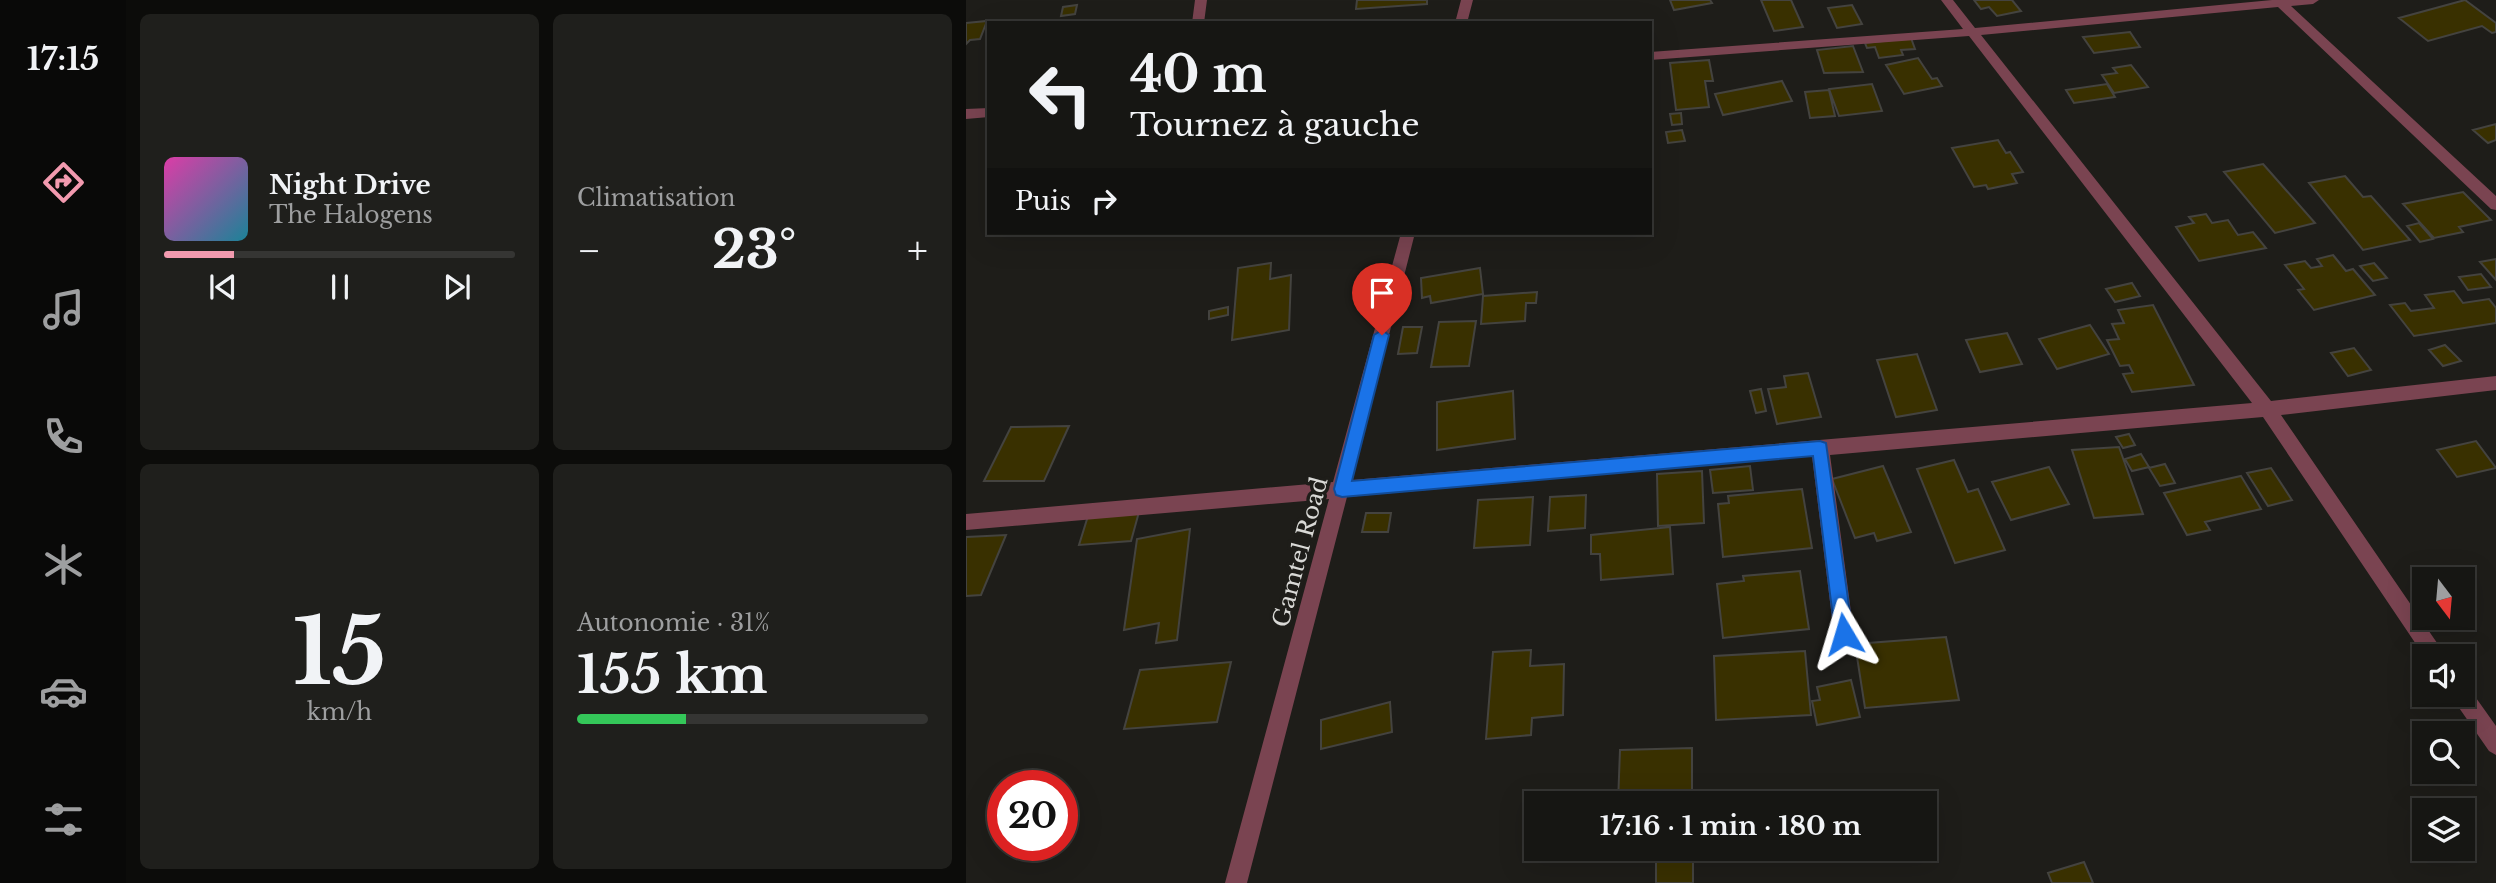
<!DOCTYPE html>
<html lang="fr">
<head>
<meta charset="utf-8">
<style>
	body { margin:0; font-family:"Libre Baskerville",serif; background:#1f1f1c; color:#f1f3f6; height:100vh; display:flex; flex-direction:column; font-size:26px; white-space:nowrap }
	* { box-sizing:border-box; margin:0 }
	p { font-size:23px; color:#9e9fa0 }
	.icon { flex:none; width:38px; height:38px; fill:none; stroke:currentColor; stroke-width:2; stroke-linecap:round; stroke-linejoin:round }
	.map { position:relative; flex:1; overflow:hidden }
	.drawer { display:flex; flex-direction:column; gap:14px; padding:14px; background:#0c0c0a; width:840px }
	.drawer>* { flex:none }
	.hud { position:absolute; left:21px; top:21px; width:665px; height:214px; border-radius:0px; box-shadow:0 7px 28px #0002,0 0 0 2px #353533; background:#161613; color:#f1f3f6; overflow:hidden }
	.needle { width:46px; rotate:164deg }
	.tools { position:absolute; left:1446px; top:567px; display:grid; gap:14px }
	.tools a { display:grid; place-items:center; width:63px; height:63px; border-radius:0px; background:#161613; box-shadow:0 7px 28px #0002,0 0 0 2px #353533; font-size:35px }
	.speed { position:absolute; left:21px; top:770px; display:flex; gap:14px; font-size:35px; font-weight:700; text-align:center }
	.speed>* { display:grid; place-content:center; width:91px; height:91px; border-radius:50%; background:#161613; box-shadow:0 7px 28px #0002,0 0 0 2px #353533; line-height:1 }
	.speed .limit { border:10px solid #d22; background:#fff; color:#111 }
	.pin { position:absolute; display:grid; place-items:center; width:60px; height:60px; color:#fff; margin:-72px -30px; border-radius:50% 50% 50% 0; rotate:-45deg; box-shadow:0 0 7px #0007 }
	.pin .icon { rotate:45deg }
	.me { position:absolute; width:77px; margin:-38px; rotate:353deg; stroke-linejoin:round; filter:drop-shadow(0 0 5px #0008) }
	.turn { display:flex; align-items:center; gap:24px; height:147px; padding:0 28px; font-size:32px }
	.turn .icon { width:91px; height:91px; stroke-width:2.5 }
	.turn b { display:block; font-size:49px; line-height:60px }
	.then { display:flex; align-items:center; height:66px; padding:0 28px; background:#0003; gap:14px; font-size:26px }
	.big { font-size:52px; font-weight:700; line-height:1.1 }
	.drawer .tile { flex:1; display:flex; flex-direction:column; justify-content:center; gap:10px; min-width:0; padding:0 24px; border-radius:10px; background:#1f1f1c }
	.drawer .dial { align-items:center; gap:0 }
	.dial b { font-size:91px; line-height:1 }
	.song { display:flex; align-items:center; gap:21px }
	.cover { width:84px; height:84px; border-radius:10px; background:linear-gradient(135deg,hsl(320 70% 55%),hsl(190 70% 35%)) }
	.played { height:7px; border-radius:4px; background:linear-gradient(90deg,#f29aaf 20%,#353533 20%) }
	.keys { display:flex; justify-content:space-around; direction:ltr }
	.heat { display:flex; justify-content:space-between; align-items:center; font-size:38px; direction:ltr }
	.charge { height:10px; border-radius:5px; background:linear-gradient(90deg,#34c759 31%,#353533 0) }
	.drawer .tiles { flex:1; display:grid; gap:14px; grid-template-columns:repeat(2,1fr) }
	.trip { position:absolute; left:558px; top:791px; width:413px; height:70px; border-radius:0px; background:#161613; box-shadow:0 7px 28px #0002,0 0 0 2px #353533; font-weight:700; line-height:70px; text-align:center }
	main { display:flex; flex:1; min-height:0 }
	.dock { display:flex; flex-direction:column; width:126px; justify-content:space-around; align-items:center; background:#090908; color:#9e9fa0 }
	.dock .icon { width:49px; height:49px }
	.dock .on { color:#f29aaf }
	.dock b { font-size:32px; color:#f1f3f6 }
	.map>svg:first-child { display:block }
	.building { fill:#393000; stroke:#44433f; stroke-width:2 }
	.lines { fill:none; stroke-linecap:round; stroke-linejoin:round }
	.minor { fill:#7a4451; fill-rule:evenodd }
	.route { fill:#1a73e8; stroke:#114b97; stroke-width:2 }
	.labels { text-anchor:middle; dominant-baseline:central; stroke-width:7; stroke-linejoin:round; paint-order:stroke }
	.street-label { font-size:23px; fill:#d9d9d6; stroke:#1e1d19 }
</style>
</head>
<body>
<main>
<nav class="dock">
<b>17:15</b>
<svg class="icon on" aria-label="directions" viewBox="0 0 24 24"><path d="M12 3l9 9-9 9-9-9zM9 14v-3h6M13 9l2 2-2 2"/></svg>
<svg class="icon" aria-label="music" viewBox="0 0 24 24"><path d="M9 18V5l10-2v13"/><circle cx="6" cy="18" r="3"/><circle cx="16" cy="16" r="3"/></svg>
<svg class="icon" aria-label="phone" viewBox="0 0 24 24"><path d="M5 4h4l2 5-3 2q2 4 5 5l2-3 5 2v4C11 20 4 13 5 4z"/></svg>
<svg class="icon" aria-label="climate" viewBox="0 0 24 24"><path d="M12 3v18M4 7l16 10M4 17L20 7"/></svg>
<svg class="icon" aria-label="car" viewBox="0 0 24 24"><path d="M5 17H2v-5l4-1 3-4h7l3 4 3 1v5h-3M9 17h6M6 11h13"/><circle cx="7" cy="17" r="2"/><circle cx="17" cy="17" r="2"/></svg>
<svg class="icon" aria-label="filters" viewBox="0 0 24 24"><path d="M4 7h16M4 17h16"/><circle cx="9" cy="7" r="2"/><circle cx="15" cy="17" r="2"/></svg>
</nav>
<section class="drawer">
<div class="tiles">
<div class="tile">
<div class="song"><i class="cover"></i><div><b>Night Drive</b><p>The Halogens</p></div></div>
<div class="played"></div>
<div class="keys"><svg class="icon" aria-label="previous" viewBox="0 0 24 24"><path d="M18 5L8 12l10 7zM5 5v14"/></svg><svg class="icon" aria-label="pause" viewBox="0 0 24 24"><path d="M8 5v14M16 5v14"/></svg><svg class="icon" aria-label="next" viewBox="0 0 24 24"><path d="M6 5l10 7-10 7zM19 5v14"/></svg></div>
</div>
<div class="tile"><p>Climatisation</p>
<div class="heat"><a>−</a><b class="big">23°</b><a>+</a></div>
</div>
<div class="tile dial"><b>15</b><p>km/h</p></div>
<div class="tile"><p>Autonomie · 31%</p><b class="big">155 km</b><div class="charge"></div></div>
</div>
</section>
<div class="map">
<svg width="1530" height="883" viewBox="0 0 1530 883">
	<rect width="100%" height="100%" fill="#1e1d19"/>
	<path class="building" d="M 391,0 L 461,0 L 461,4 L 390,9 Z
		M 704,0 L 744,0 L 746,3 L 708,10 Z
		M 795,0 L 825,0 L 837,27 L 808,31 Z
		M 1008,0 L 1046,0 L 1055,11 L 1031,16 L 1023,7 L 1015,9 Z
		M 1499,0 L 1530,23 L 1530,32 L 1526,33 L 1516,26 L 1462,41 L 1433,18 Z
		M 111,5 L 109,14 L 95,16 L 97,7 Z
		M 886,5 L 896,24 L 871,28 L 862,8 Z
		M 21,21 L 14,39 L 4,40 L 0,44 L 0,23 Z
		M 1164,32 L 1174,47 L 1128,53 L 1117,37 Z
		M 945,38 L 949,49 L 935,50 L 937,55 L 913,58 L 909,47 L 901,48 L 899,43 Z
		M 887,46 L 897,72 L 858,73 L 851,50 Z
		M 952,58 L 966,79 L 971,78 L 976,86 L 938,94 L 920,65 Z
		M 743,60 L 747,81 L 739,81 L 743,107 L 710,110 L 704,63 Z
		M 1165,65 L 1182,87 L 1148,93 L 1136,75 L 1151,73 L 1147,68 Z
		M 816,81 L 826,101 L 757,115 L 749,94 Z
		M 906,84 L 916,111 L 873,116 L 863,89 Z
		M 1141,84 L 1149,97 L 1108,103 L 1100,90 Z
		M 863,90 L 869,116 L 844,118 L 839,92 Z
		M 715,113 L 716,124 L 706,125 L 704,114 Z
		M 1530,124 L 1530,140 L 1522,143 L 1507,130 Z
		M 716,130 L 719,141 L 702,143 L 700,132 Z
		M 1032,140 L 1040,153 L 1044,152 L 1057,172 L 1046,174 L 1051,183 L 1022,189 L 1020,185 L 1008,187 L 986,148 Z
		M 1297,164 L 1349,223 L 1309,233 L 1258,172 Z
		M 1379,176 L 1397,197 L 1405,196 L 1444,240 L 1397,250 L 1343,183 Z
		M 1497,192 L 1525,220 L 1493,227 L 1497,232 L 1468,238 L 1437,204 Z
		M 1240,214 L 1246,223 L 1262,220 L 1272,235 L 1287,232 L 1300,248 L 1233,261 L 1210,227 L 1228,223 L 1223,217 Z
		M 1453,223 L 1467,239 L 1454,242 L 1441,226 Z
		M 1367,255 L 1380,271 L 1387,269 L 1409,295 L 1348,310 L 1332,290 L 1338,289 L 1319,265 L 1339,261 L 1345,268 L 1356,266 L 1351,259 Z
		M 1530,259 L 1530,280 L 1514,262 Z
		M 305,263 L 304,279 L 325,275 L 323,330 L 266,340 L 272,268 Z
		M 1408,263 L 1421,278 L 1407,281 L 1394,266 Z
		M 514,268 L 517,294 L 465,303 L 464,296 L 456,298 L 455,278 Z
		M 1515,274 L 1525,287 L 1502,290 L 1493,277 Z
		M 1166,283 L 1174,296 L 1149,302 L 1140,289 Z
		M 1488,291 L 1497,303 L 1523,299 L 1530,308 L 1530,323 L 1448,336 L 1424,305 L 1439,303 L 1445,311 L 1468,308 L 1459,295 Z
		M 571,292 L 570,303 L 560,303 L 559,321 L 515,324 L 517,296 Z
		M 1187,305 L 1228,385 L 1166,392 L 1157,374 L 1167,373 L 1163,365 L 1154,366 L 1141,340 L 1153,339 L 1146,324 L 1158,323 L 1152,310 Z
		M 262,307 L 262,315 L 243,319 L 243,311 Z
		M 510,321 L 503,366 L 465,367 L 473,322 Z
		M 1124,325 L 1143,354 L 1091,369 L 1073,339 Z
		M 437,327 L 456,327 L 451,353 L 432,354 Z
		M 1041,333 L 1056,364 L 1014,372 L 1000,340 Z
		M 1479,345 L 1495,361 L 1477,366 L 1463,350 Z
		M 1388,348 L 1405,370 L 1382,376 L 1365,353 Z
		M 951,354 L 971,410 L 930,417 L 911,360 Z
		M 842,373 L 855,417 L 811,424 L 802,389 L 820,387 L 818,376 Z
		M 795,389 L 800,411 L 790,413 L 784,391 Z
		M 547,391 L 549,439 L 471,450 L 471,402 Z
		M 103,426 L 78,481 L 18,481 L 45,427 Z
		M 1163,434 L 1169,445 L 1157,448 L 1150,437 Z
		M 1510,441 L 1530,468 L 1491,477 L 1471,450 Z
		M 1153,447 L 1177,514 L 1128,518 L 1106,450 Z
		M 1175,454 L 1183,467 L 1166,471 L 1159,459 Z
		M 988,460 L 1002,492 L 1012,489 L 1039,550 L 989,563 L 951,469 Z
		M 1199,464 L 1209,483 L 1194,486 L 1183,468 Z
		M 784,466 L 787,490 L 747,493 L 744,470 Z
		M 917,466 L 945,532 L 911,541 L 908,533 L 889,538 L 866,479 Z
		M 1083,467 L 1103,504 L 1045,520 L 1026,482 Z
		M 1305,468 L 1326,500 L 1302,506 L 1281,473 Z
		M 736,471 L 738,523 L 692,526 L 691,474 Z
		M 1275,476 L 1295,509 L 1239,522 L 1244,530 L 1221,535 L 1198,493 Z
		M 836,489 L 846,548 L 757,557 L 752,504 L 763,503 L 762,496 Z
		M 620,495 L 619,528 L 582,531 L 584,497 Z
		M 567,497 L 564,545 L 508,548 L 512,500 Z
		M 173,512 L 165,541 L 113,545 L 122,516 Z
		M 400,513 L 425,513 L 422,532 L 396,532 Z
		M 704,527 L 707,574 L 635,580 L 634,554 L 625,554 L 625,535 Z
		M 224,529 L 211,640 L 190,643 L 193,623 L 158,630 L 171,539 Z
		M 40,535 L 15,595 L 0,596 L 0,537 Z
		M 834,571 L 843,629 L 757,638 L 751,584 L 778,581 L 777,576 Z
		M 980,637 L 993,700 L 899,708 L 889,644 Z
		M 565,650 L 564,666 L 598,664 L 597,715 L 566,718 L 565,735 L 520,739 L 527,652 Z
		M 839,651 L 845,715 L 750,720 L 748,656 Z
		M 265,662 L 251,722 L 158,729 L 174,670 Z
		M 885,680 L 894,717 L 851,725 L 846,701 L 854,700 L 851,687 Z
		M 424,702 L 426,732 L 355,749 L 355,720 Z
		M 726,748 L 726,803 L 652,803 L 654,750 Z
		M 651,849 L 727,849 L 727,883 L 690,883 L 690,855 L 650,856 Z
		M 1118,862 L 1127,883 L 1086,883 L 1082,873 Z"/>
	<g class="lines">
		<path class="minor" d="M 229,0 L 241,0 L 238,23 L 226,23 Z
			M 495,0 L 507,0 L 501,23 L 489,23 Z
			M 975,0 L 987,0 L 1009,28 L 1306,0 L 1353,0 L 1347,4 L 1325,6 L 1530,196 L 1530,210 L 1525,209 L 1312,7 L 1015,35 L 1305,401 L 1530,376 L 1530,390 L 1315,415 L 1480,656 L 1458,656 L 1297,417 L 864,455 L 888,634 L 885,641 L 878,644 L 871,641 L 868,634 L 846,456 L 381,497 L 281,883 L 259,883 L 363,499 L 0,530 L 0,514 L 367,482 L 435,233 L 449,233 L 386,480 L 1286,403 L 1003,36 L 684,60 L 684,52 L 997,29 Z
			M 23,108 L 23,117 L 0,119 L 0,109 Z
			M 1496,685 L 1503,688 L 1530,726 L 1530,755 L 1523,751 L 1489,702 L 1486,695 L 1496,695 Z"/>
	</g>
	<path class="route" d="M 416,330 L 423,335 L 386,481 L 854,441 L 860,443 L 887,634 L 884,640 L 878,643 L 871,640 L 869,634 L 847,456 L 376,497 L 370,495 L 368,489 L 408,335 Z"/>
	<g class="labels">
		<g class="street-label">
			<text transform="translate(334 552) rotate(-75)">Gamtel Road</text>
		</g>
	</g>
</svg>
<div class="tools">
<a><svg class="needle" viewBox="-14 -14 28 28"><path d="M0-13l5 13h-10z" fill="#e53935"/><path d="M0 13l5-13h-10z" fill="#9e9fa0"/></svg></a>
<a><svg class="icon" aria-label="sound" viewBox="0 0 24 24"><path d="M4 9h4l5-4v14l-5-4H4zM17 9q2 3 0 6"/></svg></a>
<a><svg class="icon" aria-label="search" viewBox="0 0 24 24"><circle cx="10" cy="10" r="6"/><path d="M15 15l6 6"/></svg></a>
<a><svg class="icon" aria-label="layers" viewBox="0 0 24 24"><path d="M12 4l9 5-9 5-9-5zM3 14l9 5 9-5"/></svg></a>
</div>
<div class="speed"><div class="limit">20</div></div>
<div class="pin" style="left:416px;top:335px;background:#d93025"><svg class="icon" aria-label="arrive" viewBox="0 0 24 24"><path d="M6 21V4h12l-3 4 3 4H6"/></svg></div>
<svg class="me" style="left:878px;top:634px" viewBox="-20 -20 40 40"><path d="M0-17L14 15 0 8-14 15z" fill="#1a73e8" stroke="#fff" stroke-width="4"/></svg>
<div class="trip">17:16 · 1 min · 180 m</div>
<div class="hud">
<div class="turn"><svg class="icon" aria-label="left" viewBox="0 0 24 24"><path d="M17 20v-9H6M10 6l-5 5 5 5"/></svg><div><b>40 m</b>Tournez à gauche</div></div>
<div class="then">Puis<svg class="icon" aria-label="right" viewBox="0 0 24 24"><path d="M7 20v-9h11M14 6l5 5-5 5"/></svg></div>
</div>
</div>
</main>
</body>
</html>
